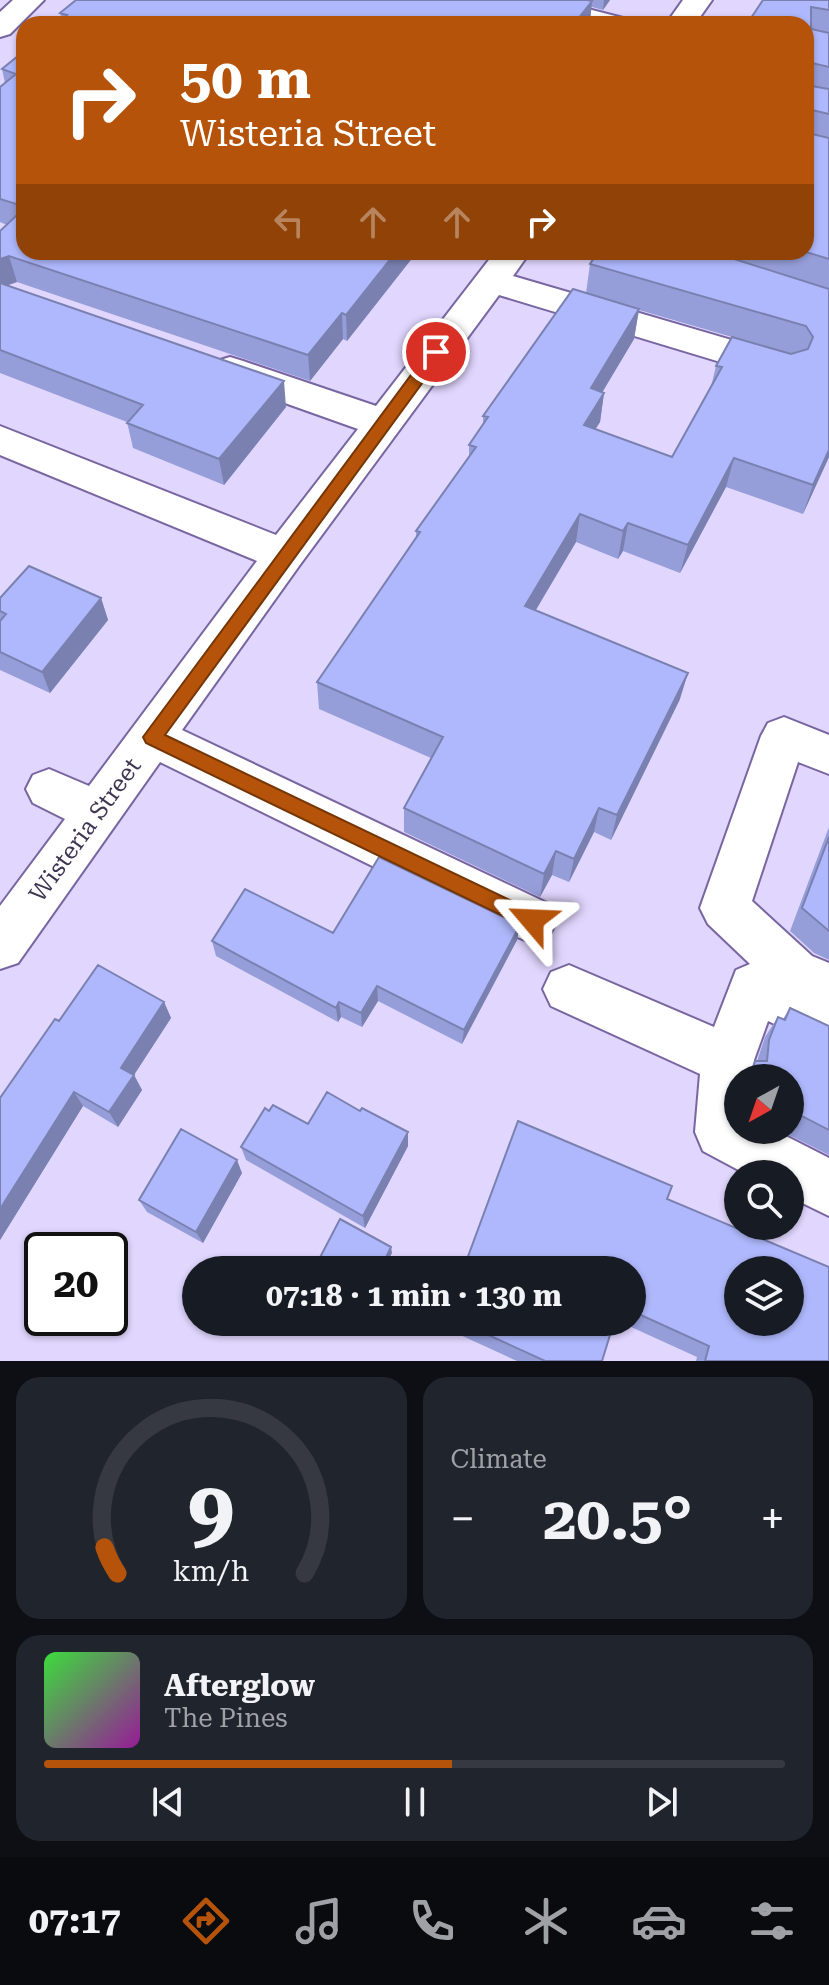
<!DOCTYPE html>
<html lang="en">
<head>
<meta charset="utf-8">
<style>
	body { margin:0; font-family:"Roboto Serif",serif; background:#20242c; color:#f1f3f6; height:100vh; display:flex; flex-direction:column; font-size:30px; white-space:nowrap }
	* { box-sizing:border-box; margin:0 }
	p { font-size:26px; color:#9ea1a6 }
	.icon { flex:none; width:44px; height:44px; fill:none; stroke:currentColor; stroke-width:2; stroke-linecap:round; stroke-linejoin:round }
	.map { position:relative; height:1361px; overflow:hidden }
	.details { display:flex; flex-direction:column; gap:16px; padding:16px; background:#0d0f14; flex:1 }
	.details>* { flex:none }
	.hud { position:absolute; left:16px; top:16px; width:798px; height:244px; border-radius:24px; box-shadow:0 2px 6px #0004; background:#b45309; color:#fff; overflow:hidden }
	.needle { width:52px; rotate:220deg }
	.tools { position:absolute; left:724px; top:1064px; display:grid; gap:16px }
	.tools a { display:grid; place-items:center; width:80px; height:80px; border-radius:50%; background:#171b24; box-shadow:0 2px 6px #0004; font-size:40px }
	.speed { position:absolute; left:24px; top:1232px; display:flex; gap:16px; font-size:40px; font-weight:700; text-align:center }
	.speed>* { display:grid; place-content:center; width:104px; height:104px; border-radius:50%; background:#171b24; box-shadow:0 2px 6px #0004; line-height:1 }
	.speed .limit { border:4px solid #111; border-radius:12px; background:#fff; color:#111 }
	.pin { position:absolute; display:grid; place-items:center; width:68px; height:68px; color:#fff; margin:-34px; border:4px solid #fff; border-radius:50%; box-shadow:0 2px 8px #0007 }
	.me { position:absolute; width:88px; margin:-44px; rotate:296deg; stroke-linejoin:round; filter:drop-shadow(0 0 6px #0008) }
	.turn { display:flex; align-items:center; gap:28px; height:168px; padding:0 32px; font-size:36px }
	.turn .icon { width:104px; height:104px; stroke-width:2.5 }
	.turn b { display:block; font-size:56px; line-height:68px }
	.lanes { display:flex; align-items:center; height:76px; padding:0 32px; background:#0003; justify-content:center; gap:40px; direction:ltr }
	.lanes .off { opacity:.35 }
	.big { font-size:60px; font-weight:700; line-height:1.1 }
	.details .tile { flex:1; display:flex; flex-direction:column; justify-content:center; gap:12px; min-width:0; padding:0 28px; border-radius:24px; background:#20242c }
	.details .dial { align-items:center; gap:0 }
	.dial svg { height:208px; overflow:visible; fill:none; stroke:#363941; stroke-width:7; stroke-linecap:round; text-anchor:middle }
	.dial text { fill:#f1f3f6; stroke:none }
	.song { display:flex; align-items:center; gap:24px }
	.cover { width:96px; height:96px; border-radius:12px; background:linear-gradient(135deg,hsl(120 70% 55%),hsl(300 70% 35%)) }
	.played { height:8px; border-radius:4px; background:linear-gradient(90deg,#b45309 55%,#363941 55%) }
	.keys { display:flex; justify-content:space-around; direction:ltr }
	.heat { display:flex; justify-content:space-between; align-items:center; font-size:44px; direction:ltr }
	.details .tiles { flex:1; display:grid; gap:16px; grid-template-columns:1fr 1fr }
	.tile:last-child { grid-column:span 2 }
	.trip { position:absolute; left:182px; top:1256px; width:464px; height:80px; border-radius:40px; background:#171b24; box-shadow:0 2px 6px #0004; font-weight:700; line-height:80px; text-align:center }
	.menu { display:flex; height:128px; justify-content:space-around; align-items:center; background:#090b0e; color:#9ea1a6 }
	.menu .icon { width:56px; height:56px }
	.menu .selected { color:#b45309 }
	.menu b { font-size:36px; color:#f1f3f6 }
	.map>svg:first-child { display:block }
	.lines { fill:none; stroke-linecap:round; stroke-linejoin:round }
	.minor-casing { stroke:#7966a1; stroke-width:4 }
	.minor { fill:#fff; fill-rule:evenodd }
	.wall { fill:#969ed9; fill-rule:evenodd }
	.shaded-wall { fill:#7a81b0 }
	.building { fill:#afb8fc; stroke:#7a81b0; stroke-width:2; fill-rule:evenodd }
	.route { fill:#b45309; stroke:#753606; stroke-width:2 }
	.labels { text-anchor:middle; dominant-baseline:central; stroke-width:6; stroke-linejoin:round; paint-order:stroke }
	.street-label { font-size:24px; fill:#3e3650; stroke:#fefefe }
</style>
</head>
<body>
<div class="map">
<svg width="829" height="1361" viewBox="0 0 829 1361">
	<rect width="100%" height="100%" fill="#e1d6fe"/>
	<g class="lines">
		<g class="minor-casing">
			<path id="minor" d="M 13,0 L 44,0 L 10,34 L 0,37 L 0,12 Z
				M 505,0 L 553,0 L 623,18 L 627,24 L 579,24 L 509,6 Z
				M 683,0 L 712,0 L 695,24 L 666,24 Z
				M 495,252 L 530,252 L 513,276 L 796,359 L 801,368 L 796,377 L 783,381 L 499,295 L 299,566 L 182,730 L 549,904 L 557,920 L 549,936 L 532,943 L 515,936 L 160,762 L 18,963 L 0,969 L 0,906 L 65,819 L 33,803 L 26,789 L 33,775 L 49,769 L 89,786 L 257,561 L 0,455 L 0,426 L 276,535 L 358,429 L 217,379 L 212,370 L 217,361 L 230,357 L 243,361 L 376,406 Z
				M 784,717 L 829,735 L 829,774 L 798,762 L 752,901 L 812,956 L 829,963 L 829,1050 L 768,1021 L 754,1060 L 753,1078 L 738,1078 L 738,1130 L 774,1130 L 829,1158 L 829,1216 L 790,1197 L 790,1174 L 746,1174 L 703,1151 L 695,1132 L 700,1074 L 551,1006 L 543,989 L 551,972 L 569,965 L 714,1027 L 736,970 L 750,964 L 708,924 L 700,908 L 761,736 L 768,723 Z"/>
		</g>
		<use href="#minor" class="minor"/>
	</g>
	<path class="wall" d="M 76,0 L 610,0 L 603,10 L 592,7 L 62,20 L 60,13 Z
		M 829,0 L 829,457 L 803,514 L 726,487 L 680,573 L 623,551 L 618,559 L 576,542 L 536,610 L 680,699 L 611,840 L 594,832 L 569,882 L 552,875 L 540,897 L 404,832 L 404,808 L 431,758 L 319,709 L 317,682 L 416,538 L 416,531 L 469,457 L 469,445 L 483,425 L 483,416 L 586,293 L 590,264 L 598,252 L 806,252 L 747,24 ZM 639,310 L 732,337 L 716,366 L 711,387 L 672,457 L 595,429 L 600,422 L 604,393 L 602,392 L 634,339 Z
		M 24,51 L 24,252 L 417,252 L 347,341 L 343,339 L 310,381 L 17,282 L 6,286 L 286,407 L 224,485 L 133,448 L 127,422 L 0,373 L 0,231 L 7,225 L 0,222 L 0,87 L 5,83 L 2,69 Z
		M 0,598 L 101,598 L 108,620 L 50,693 L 0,670 Z
		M 829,827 L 829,960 L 814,953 L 790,931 Z
		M 520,925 L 517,940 L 462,1044 L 378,1001 L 362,1027 L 341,1017 L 338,1022 L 216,956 L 212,941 L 333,933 Z
		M 164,1002 L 171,1018 L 134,1075 L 142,1090 L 118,1127 L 83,1106 L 0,1240 L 0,1098 L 59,1021 Z
		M 790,1008 L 829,1026 L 829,1155 L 779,1130 L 790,1130 L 790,1078 L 745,1078 L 755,1061 L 757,1061 L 765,1037 L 778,1017 L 783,1019 Z
		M 269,1111 L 308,1124 L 360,1111 L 408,1132 L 408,1146 L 365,1228 L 246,1160 L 241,1147 Z
		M 242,1173 L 203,1243 L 147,1212 L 139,1200 Z
		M 667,1199 L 829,1361 L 696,1361 L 697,1357 L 620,1322 L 632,1322 L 632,1270 Z
		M 446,1322 L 614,1322 L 602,1361 L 517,1361 L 445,1328 Z"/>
	<path class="shaded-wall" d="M 604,0 L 610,0 L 603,10 Z
		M 592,1 L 590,24 L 574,24 Z
		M 24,197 L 24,230 L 23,230 L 16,204 Z
		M 396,252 L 417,252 L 347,341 L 346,315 Z
		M 9,256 L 17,282 L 2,287 L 0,290 L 0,259 Z
		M 639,309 L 634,339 L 587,418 L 591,388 Z
		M 342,313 L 343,339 L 310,381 L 308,355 Z
		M 284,381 L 286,407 L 224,485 L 219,459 Z
		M 604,393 L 600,422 L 580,454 L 584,425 Z
		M 829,450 L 829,457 L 803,514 L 813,485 Z
		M 734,458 L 726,487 L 680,573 L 688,545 Z
		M 580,514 L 576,542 L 522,633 L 525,606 Z
		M 628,523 L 623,551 L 618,559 L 623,531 Z
		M 101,598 L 108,620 L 50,693 L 42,672 Z
		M 688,673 L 680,699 L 611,840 L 617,815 Z
		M 599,808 L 594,832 L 569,882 L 574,859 Z
		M 556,851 L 552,875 L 540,897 L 544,874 Z
		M 520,925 L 517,940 L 462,1044 L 464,1030 Z
		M 377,986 L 378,1001 L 362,1027 L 361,1013 Z
		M 164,1002 L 171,1018 L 130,1081 L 134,1075 L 142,1090 L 118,1127 L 109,1112 L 121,1068 Z
		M 339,1002 L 341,1017 L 338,1022 L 336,1008 Z
		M 74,1092 L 83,1106 L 0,1240 L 0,1209 Z
		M 408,1132 L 408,1146 L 365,1228 L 363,1216 Z
		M 237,1160 L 242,1173 L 203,1243 L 196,1232 Z
		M 391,1247 L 392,1253 L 383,1270 L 380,1270 Z"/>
	<path class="building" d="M 76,0 L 587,0 L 592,1 L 574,24 L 56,24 L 67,15 L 60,13 Z
		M 763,0 L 829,0 L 829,10 L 811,7 L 811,29 L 829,33 L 829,67 L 812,63 L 811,86 L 829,89 L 829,114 L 812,110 L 812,134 L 829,138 L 829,259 L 806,252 L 806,24 L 747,24 Z
		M 24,51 L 24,197 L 16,204 L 0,199 L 0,87 L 16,74 L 2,69 Z
		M 17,215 L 24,218 L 24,252 L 396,252 L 346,315 L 342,313 L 308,355 L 9,256 L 0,259 L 0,231 Z
		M 598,252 L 712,252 L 829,289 L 829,450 L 813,485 L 734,458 L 688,545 L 628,523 L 623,531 L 580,514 L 525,606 L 688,673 L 617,815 L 599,808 L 574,859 L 556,851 L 544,874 L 404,808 L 443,737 L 317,682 L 420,532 L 416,531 L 476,447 L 469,445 L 488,417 L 483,416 L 573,289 L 639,309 L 591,388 L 604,393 L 584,425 L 672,457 L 722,367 L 716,366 L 732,337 L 791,354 L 808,349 L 813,337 L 806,326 L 590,264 Z
		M 0,283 L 284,381 L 219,459 L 127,423 L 143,405 L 0,350 Z
		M 29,566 L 101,598 L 42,672 L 0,652 L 0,621 L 6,614 L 0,611 L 0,598 Z
		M 829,837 L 829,931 L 802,908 Z
		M 379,857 L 520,925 L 464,1030 L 377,986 L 361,1013 L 339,1002 L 336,1008 L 212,941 L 245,889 L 333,933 Z
		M 98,965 L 164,1002 L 121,1068 L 134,1075 L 109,1112 L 74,1092 L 0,1209 L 0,1098 L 55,1019 L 59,1021 Z
		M 790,1008 L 829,1026 L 829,1130 L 790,1110 L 790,1078 L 753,1078 L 753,1068 L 755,1061 L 767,1061 L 769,1040 L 778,1017 L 785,1020 Z
		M 327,1092 L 360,1111 L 362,1108 L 408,1132 L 363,1216 L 241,1147 L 265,1108 L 269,1111 L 273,1105 L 308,1124 Z
		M 518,1121 L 672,1186 L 667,1199 L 829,1267 L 829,1361 L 705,1361 L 709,1346 L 632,1311 L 632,1270 L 463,1270 ZM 738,1270 L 790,1270 L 790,1322 L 738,1322 Z
		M 181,1129 L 237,1160 L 196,1232 L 139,1200 Z
		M 340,1219 L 391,1247 L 380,1270 L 322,1270 L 315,1267 Z
		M 460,1322 L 614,1322 L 602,1361 L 545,1361 Z"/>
	<path class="route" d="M 436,347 L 444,352 L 442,356 L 165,735 L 539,914 L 542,920 L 539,927 L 532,930 L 146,743 L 143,737 L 431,348 Z"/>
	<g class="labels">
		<g class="street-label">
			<text transform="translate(85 830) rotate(-54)">Wisteria Street</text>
		</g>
	</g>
</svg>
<div class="tools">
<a><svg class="needle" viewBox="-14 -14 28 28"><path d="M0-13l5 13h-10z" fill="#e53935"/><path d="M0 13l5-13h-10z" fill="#9ea1a6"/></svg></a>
<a><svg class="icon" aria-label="search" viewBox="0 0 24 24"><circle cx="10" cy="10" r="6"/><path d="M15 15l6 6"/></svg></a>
<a><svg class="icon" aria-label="layers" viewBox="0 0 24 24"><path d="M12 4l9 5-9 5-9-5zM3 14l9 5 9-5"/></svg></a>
</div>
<div class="speed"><div class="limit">20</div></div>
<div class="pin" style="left:436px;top:352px;background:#d93025"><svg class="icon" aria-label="arrive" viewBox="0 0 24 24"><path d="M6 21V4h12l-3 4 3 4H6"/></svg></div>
<svg class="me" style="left:532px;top:920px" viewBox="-20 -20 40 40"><path d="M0-17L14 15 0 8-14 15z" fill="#b45309" stroke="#fff" stroke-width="4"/></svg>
<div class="trip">07:18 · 1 min · 130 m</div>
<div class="hud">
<div class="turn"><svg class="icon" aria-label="right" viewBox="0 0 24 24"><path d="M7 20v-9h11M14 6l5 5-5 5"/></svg><div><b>50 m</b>Wisteria Street</div></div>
<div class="lanes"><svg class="icon off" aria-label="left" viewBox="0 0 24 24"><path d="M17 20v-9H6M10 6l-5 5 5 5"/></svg><svg class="icon off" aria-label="ahead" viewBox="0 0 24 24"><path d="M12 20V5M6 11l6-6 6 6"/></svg><svg class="icon off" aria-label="ahead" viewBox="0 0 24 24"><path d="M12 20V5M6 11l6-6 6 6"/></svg><svg class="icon" aria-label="right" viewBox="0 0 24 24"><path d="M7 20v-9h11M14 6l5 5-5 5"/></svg></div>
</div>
</div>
<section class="details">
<div class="tiles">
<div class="tile dial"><svg viewBox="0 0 100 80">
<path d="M14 69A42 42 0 1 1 86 69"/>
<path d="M14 69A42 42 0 0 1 9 59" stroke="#b45309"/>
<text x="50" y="56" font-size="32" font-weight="700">9</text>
<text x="50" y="72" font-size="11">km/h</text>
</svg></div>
<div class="tile"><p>Climate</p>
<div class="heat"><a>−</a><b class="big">20.5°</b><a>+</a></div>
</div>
<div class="tile">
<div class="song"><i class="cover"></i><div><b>Afterglow</b><p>The Pines</p></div></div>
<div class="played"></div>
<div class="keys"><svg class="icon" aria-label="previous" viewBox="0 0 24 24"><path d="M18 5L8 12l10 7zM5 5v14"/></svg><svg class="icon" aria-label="pause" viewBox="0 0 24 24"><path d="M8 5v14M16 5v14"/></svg><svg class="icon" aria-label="next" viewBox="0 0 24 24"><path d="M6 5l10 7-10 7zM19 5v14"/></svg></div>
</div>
</div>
</section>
<nav class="menu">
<b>07:17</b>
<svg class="icon selected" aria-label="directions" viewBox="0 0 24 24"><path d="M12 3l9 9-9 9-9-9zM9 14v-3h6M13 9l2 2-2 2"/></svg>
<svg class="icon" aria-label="music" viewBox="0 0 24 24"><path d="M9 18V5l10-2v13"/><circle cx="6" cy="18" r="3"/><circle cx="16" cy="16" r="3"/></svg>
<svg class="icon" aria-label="phone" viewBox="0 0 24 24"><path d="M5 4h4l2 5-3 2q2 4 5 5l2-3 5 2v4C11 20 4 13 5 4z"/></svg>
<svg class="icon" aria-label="climate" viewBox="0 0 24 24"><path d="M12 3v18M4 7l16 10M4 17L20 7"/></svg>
<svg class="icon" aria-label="car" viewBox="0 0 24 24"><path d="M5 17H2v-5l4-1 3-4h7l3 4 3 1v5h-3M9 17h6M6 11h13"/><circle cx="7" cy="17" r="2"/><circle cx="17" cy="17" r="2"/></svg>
<svg class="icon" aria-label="filters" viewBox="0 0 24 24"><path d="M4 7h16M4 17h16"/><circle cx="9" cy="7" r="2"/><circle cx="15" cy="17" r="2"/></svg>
</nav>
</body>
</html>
